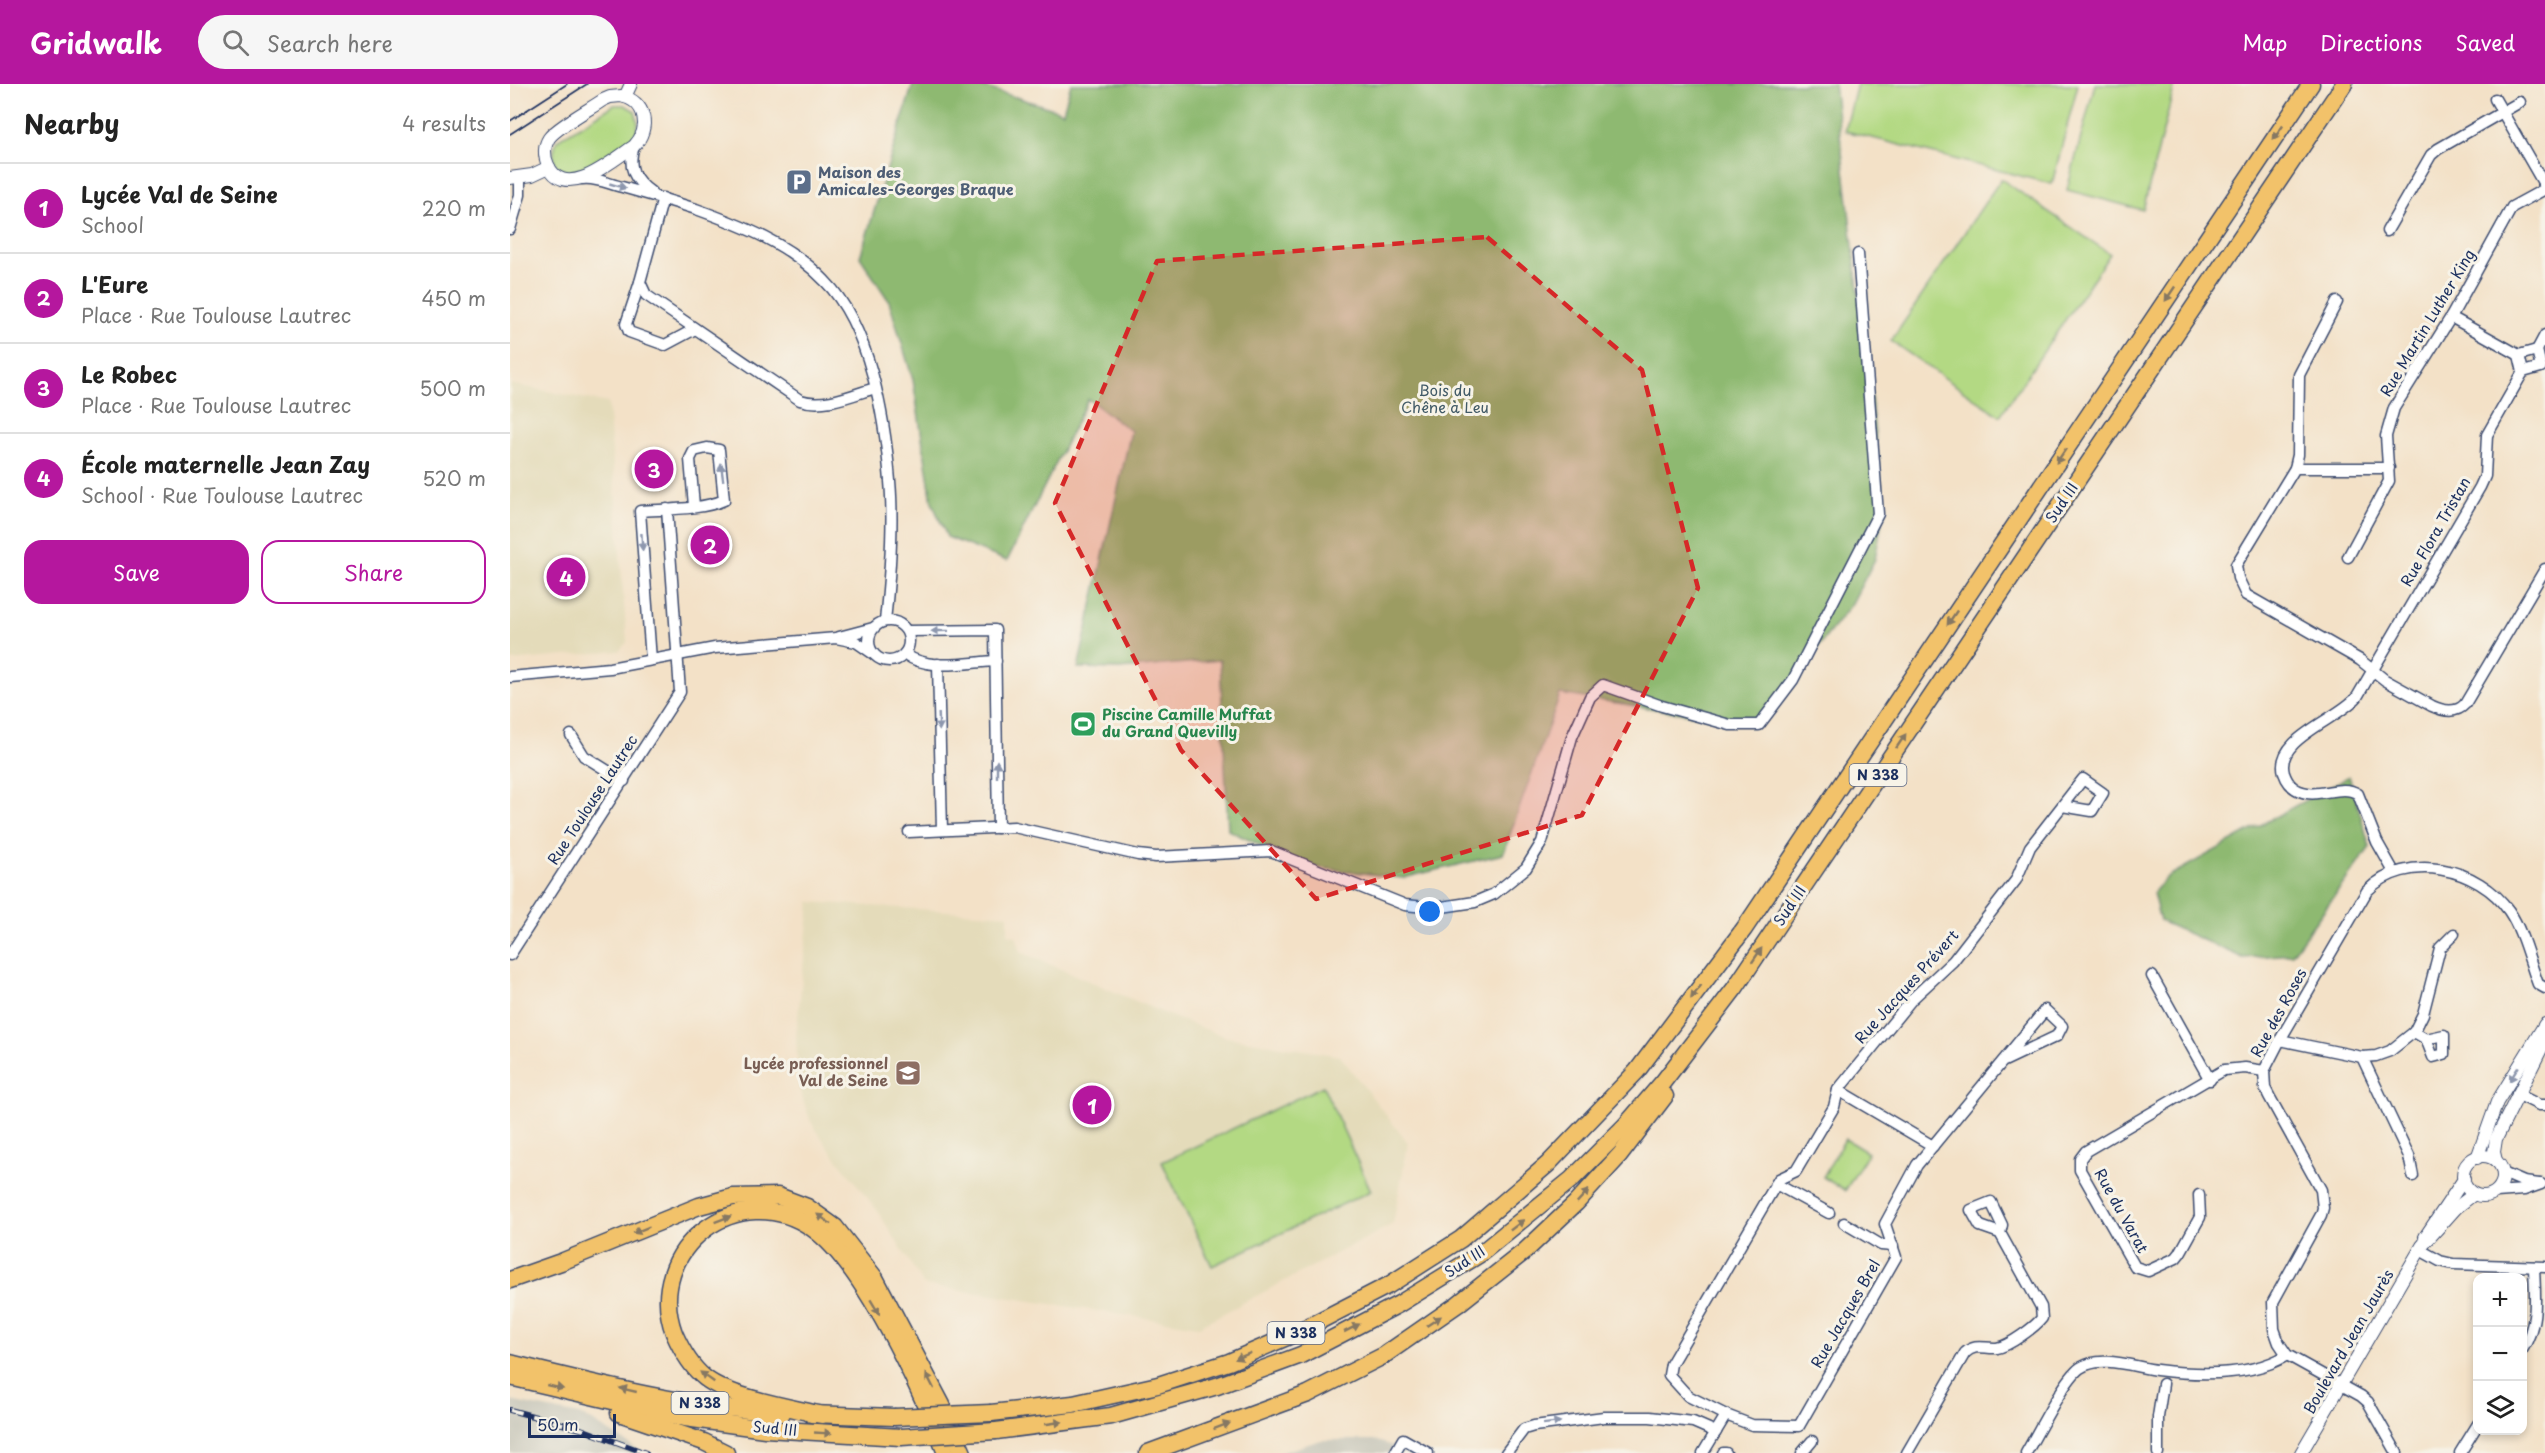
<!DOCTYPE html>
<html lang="en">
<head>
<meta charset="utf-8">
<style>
  :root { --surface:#fff; --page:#f6f6f6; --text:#222; --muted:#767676; --line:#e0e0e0; --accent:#b5179e }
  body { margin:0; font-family:"Playpen Sans",sans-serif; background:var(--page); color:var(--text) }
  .controls { position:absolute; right:18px; bottom:18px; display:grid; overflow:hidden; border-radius:12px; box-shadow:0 3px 9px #0003 }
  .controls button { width:54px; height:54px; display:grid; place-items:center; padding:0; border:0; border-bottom:2px solid var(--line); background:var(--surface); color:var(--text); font:30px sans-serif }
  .scale { position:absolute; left:18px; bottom:15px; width:88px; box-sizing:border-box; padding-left:6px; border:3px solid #1b2f5e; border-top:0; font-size:16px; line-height:21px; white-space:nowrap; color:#1b2f5e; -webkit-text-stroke:4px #f7f3e8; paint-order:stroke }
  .you { position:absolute; left:920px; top:828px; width:21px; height:21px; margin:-15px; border:4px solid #fff; border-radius:50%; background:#1a73e8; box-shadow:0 0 0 9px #1a73e833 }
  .badge { display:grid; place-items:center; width:39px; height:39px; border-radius:50%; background:var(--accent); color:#fff; font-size:20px; font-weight:700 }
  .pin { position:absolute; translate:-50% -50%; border:3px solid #fff; box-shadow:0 2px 6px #0006 }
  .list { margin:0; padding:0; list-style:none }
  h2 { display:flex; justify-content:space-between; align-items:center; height:78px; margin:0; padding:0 24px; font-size:26px }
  h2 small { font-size:20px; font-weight:400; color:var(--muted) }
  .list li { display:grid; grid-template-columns:39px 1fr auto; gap:18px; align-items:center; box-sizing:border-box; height:90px; padding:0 24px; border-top:2px solid var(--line) }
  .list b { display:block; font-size:22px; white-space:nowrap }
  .list p { margin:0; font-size:20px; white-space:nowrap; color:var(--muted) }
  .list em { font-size:20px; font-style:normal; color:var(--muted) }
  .actions { display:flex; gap:12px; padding:18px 24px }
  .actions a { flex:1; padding:14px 0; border:2px solid var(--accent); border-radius:18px; text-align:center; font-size:21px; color:var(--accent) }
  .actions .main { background:var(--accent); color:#fff }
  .icon { flex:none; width:33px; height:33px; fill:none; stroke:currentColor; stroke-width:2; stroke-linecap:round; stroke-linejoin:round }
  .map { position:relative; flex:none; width:2035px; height:1369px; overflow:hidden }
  header { display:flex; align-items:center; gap:36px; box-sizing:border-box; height:84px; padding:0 30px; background:var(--accent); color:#fff }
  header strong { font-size:28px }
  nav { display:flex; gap:33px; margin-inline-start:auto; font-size:21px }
  .search { width:420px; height:54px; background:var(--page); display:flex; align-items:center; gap:15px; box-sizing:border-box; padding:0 21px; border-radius:33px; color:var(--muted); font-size:22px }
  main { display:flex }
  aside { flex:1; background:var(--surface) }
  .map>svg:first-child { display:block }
</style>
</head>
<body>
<header>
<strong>Gridwalk</strong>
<div class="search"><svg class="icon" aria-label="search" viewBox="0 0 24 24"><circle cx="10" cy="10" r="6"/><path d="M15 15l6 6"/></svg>Search here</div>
<nav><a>Map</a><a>Directions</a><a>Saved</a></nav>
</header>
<main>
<aside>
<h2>Nearby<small>4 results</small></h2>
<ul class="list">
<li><span class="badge">1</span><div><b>Lycée Val de Seine</b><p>School</p></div><em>220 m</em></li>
<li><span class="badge">2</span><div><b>L'Eure</b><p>Place · Rue Toulouse Lautrec</p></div><em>450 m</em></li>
<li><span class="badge">3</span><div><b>Le Robec</b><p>Place · Rue Toulouse Lautrec</p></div><em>500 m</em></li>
<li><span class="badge">4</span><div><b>École maternelle Jean Zay</b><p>School · Rue Toulouse Lautrec</p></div><em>520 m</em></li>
</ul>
<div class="actions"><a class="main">Save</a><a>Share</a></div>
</aside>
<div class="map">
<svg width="2035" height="1369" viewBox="0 0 2035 1369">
  <rect width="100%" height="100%" fill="#f7f3e8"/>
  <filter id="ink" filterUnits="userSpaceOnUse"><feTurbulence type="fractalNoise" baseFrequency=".0167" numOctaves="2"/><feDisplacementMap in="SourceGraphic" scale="12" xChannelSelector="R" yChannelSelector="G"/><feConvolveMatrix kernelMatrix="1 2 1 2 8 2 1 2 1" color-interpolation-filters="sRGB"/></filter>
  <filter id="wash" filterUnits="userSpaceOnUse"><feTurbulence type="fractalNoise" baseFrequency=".008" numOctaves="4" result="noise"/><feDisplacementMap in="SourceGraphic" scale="24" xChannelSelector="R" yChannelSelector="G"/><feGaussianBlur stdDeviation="1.35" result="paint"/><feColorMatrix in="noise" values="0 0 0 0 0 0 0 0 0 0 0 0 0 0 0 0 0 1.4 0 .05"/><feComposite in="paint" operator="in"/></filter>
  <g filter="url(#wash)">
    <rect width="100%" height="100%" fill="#f3e1c7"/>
    <g fill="#e4dbba">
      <polygon points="0,300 98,319 117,558 109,567 0,577"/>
      <polygon points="300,818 498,831 498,850 506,852 511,868 663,933 716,953 830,972 898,1059 883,1140 689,1242 414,1201 367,1126 320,1066 301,1038 289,1005 286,952"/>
    </g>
    <g fill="#c6c5b8">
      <polygon points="0,1317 74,1332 133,1369 0,1369"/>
      <polygon points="811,1356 864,1356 905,1369 770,1369"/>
    </g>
    <g fill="#b3d983" stroke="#678470" stroke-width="1.5">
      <polygon points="1347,0 1568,0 1542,100 1335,47"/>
      <polygon points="1585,0 1665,0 1633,126 1557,106"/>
      <path d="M104,21H115L125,27L128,39L126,52L68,88C45,90 39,77 47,56Z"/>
      <polygon points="1491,95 1600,170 1490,332 1381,257"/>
      <polygon points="813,1002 861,1107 702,1182 652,1078"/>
      <polygon points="1335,1055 1358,1069 1335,1107 1313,1093"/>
    </g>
    <g fill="#8eb971" stroke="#547468" stroke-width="1.5">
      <polygon points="403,0 464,0 553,28 561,0 1324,0 1374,426 1365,475 1341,521 1247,641 1050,610 993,770 893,794 794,782 718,746 710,576 610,585 568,584 621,347 578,315 497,477 437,453 422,418 403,296 379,217 350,173"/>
      <polygon points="1839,692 1860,763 1782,870 1733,874 1650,837 1643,809 1657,793"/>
    </g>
  </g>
  <g filter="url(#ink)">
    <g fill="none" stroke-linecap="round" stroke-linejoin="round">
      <defs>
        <g id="minor">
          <polyline points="1985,15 2035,102"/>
          <path d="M124,62C117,83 124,96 141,108"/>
          <path d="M72,95C86,93 99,100 112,103C137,110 161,117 186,125C233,142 280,160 315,197C360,242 375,335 380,397C384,442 380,491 375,537"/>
          <path d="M153,114L130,198L136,211L290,316C314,324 342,311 365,304"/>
          <polyline points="0,145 10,111 10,93"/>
          <polyline points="1877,147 1921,71 1928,65 2010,18"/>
          <polyline points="130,198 116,240 119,248 155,261 185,245"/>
          <polyline points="1941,233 2009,271"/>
          <polygon points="2027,266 2031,283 2013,288 2009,271"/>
          <polyline points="2027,266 2035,251"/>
          <polyline points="1785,384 1788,371 1789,291 1827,218"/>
          <path d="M1879,384H1785L1726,481L1728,494L1736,511L1850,576L1875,596L1922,622C1933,627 1946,630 1955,620L2035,485"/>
          <polyline points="1838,473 1879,397 1876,352 1884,324 1941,233 2002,123 2035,105"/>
          <circle cx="379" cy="557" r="20"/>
          <polyline points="398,547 485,546 488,744"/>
          <polyline points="329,553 363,544"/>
          <path d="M395,570C418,588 459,578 486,577"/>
          <path d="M141,576L130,427C154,425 192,426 214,416L209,366L197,364L184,367L180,375L184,422"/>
          <polyline points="428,580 432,746"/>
          <polyline points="0,593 100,584 205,564 326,554 346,558 362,569"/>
          <polyline points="61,651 74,672 114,697"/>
          <polyline points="399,748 504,743 628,771 646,773 761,767 895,821 925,824 965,818 984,810 1016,784 1032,758 1062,653 1080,613 1093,601 1152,622 1220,641 1249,641 1283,596 1368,430 1348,170"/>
          <path d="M1884,788L1867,758L1848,710C1833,700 1814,712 1797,709C1785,707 1778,701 1774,689C1764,655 1827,636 1847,613L1970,403L1975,392L1977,351L2013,288"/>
          <polyline points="0,871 170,608 157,425"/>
          <polyline points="1642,892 1700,996"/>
          <polyline points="1904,948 1916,955 1923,973 1934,970 1934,951 1916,955"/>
          <polyline points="1770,956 1852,973 1866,972 1880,967 1904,948 1913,930 1930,864 1944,850"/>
          <polyline points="1852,973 1899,1072 1903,1092"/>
          <polyline points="1328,1006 1423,1062"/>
          <polyline points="2007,1010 2029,1021 2035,1021"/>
          <polyline points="1993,1089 2014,1098 2029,1100"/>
          <polyline points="1266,1100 1319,1129"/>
          <polyline points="1986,1108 2014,1106 2031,1100"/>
          <polyline points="1689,1111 1690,1133 1670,1169 1666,1174 1638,1187 1625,1183 1570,1086 1570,1075 1576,1067 1714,986 1735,984 1754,987"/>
          <polyline points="1334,1139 1371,1161 1383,1162"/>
          <polyline points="1910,1166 1930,1177 1943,1180 2035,1183"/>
          <path d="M2012,1266C2029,1239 2025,1213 2024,1183"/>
          <polyline points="1216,1331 1178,1312 1159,1291 1161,1280 1269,1095 1286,1087 1324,1023 1328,1006 1402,915 1443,877 1506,796 1520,763 1573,695 1593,709 1582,727 1552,722"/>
          <polyline points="885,1369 893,1355 918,1369"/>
          <polyline points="996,1369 1014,1345 1024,1342 1094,1333 1140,1333 1183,1338 1206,1348"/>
          <polyline points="1193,1369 1216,1331 1242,1341 1289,1342 1386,1173 1375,1140 1407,1081 1535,926 1552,942 1547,952 1494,977"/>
          <polyline points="1213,1369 1216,1369"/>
          <polyline points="1292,1369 1302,1357"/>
          <path d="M1397,1369L1455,1269C1466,1259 1474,1265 1487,1264C1499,1262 1525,1243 1532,1234L1531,1223L1490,1149L1492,1141L1481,1118L1461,1126L1470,1142L1490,1149"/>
          <path d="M1516,1369C1528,1349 1554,1296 1570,1284C1591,1270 1624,1283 1647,1286C1687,1291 1742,1293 1777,1271"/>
          <polyline points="1648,1369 1648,1333 1653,1300"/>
          <path d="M1887,1369L1858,1318L1851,1312L1777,1271L1769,1259L1764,1245L1763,1218L1811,1131L1813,1124L1811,1106L1759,1012L1755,1004L1754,987L1770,956L1857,807C1896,767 1969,783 1999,827C2013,848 2019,876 2028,900L2035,904"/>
          <polyline points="1950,1369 1968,1340"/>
        </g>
        <g id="tertiary">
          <path d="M111,12C136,17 141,44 124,62C104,75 55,119 38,81C34,72 34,62 39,54C47,43 80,25 93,16L100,13Z"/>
          <polyline points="115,13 121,0"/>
          <polyline points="0,94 22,91 39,83"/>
          <circle cx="1973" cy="1092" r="20"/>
          <polyline points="1967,1074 1987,1018 2035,940"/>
          <polyline points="1986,1077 1984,1068 1986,1055 2035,957"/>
          <polyline points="1915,1153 1954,1095"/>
          <polyline points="1791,1369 1912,1162 1946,1124 1964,1110"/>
        </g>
        <g id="trunk">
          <polyline points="0,1196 51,1178 189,1122 223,1113 268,1112 297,1123 325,1143 365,1194 432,1321 453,1369"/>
          <path d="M0,1279C89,1301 181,1324 272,1329"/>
          <polyline points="0,1293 175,1334 255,1345 391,1353"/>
          <polyline points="109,1329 194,1358 216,1369"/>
          <polyline points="481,1329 563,1320 648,1301 719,1278 784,1250 879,1201 951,1155 1038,1080 1127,987 1234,845 1801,0"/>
          <polyline points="301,1330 384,1333"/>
          <path d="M312,1331C279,1323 221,1314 195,1294C181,1283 171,1265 164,1249C133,1165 229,1093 302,1144C355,1181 411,1307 436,1369"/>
          <polyline points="486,1347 601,1332 707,1302 791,1271 889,1220 970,1170 1062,1095 1115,1042 1153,998 1225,904 1834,0"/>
          <polyline points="638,1369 798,1310 873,1272 948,1220 1015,1167 1066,1119 1110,1071 1155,1012"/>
        </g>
      </defs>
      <use href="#minor" stroke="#3b4a6e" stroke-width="13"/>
      <use href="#tertiary" stroke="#3b4a6e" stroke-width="14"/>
      <use href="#trunk" stroke="#3b4a6e" stroke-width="19"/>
      <use href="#minor" stroke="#fff" stroke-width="10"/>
      <use href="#tertiary" stroke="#fff" stroke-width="12"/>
      <use href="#trunk" stroke="#f2c26a" stroke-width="16"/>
      <g stroke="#1b2f5e" stroke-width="1.5">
        <polyline points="0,37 57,0"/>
        <polyline points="0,50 77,0"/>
      </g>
      <defs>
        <polyline id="rail" points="0,1326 71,1345 136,1369"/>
      </defs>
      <use href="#rail" stroke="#1b2f5e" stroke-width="6"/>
      <use href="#rail" stroke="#f7f3e8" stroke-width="4" stroke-dasharray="11" stroke-linecap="butt"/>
      <defs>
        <g id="trunk-bridge">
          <polyline points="384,1333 481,1329"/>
          <polyline points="391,1353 486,1347"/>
        </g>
      </defs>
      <use href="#trunk-bridge" stroke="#3b4a6e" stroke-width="19" stroke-linecap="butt"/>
      <use href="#trunk-bridge" stroke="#f2c26a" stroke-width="16"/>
    </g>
    <defs><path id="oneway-solid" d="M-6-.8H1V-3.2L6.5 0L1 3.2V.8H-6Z" transform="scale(1.5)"/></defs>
    <g fill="#867864">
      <use href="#oneway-solid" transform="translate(1768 49) rotate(124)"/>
      <use href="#oneway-solid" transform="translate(1660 210) rotate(124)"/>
      <use href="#oneway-solid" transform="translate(1551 372) rotate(124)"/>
      <use href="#oneway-solid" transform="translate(1442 534) rotate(124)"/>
      <use href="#oneway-solid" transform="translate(1391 657) rotate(-56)"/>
      <use href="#oneway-solid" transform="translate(1247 871) rotate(-56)"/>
      <use href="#oneway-solid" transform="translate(1186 908) rotate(127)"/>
      <use href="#oneway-solid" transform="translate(1073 1112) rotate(-47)"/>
      <use href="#oneway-solid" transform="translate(213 1135) rotate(-21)"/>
      <use href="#oneway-solid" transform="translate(314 1135) rotate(-145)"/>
      <use href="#oneway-solid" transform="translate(1007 1141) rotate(-38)"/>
      <use href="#oneway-solid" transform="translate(131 1146) rotate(158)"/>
      <use href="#oneway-solid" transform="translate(365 1223) rotate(59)"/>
      <use href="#oneway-solid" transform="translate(924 1237) rotate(-34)"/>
      <use href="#oneway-solid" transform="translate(842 1244) rotate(-27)"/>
      <use href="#oneway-solid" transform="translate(733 1272) rotate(157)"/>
      <use href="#oneway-solid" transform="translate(197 1293) rotate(-144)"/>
      <use href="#oneway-solid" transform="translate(420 1297) rotate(-117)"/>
      <use href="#oneway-solid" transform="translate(45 1303) rotate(13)"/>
      <use href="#oneway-solid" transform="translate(118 1306) rotate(-167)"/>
      <use href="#oneway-solid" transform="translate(544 1339) rotate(-8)"/>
      <use href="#oneway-solid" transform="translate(712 1342) rotate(-20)"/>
      <use href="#oneway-solid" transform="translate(313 1349) rotate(3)"/>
    </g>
    <g fill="#8d97ae">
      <use href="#oneway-solid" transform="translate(108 102) rotate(16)"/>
      <use href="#oneway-solid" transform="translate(212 388) rotate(-98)"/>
      <use href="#oneway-solid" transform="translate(132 458) rotate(86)"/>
      <use href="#oneway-solid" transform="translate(430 547) rotate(179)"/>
      <use href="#oneway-solid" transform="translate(429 638) rotate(88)"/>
      <use href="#oneway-solid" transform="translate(487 685) rotate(-90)"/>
      <use href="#oneway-solid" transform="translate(2004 990) rotate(122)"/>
      <use href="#oneway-solid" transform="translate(1042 1339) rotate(-7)"/>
    </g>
  </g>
  <path fill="#d62828" fill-opacity="0.2" stroke="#d62828" stroke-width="4.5" stroke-dasharray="12 8" stroke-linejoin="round" d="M977,153L1132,286L1188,504L1072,731L806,815L671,666L545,419L647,177Z"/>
  <defs>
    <symbol id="parking-square" viewBox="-11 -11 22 22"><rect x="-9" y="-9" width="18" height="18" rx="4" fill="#5c6f8a" stroke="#f7f3e8"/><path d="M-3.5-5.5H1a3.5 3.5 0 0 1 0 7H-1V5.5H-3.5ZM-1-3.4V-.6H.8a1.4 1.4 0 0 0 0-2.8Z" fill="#fff"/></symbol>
    <symbol id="stadium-square" viewBox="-11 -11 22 22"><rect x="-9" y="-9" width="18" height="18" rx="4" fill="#2e9e5b" stroke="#f7f3e8"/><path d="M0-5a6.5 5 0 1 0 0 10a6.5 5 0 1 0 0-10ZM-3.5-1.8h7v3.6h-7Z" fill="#fff"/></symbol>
    <symbol id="school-square" viewBox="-11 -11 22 22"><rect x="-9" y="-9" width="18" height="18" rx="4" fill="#8d6e63" stroke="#f7f3e8"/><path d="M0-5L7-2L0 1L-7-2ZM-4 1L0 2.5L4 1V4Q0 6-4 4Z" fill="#fff"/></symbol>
  </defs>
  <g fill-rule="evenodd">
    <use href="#parking-square" x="274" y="83" width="30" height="30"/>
    <use href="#stadium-square" x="558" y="625" width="30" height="30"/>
    <use href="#school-square" x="383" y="974" width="30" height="30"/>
  </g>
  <g text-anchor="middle" stroke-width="6" stroke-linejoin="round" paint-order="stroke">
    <g fill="#f7f3e8" stroke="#5d6a87" stroke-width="1.5">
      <rect x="1339.5" y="680" width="57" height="22" rx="4.5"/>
      <rect x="757.5" y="1238" width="57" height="22" rx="4.5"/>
      <rect x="161.5" y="1308" width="57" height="22" rx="4.5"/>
    </g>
    <g font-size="14" font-weight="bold" fill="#1b2f5e">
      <text x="1368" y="696">N 338</text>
      <text x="786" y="1254">N 338</text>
      <text x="190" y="1324">N 338</text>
    </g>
    <g font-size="15" font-weight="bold" fill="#4e5e75" stroke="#f7f3e8" text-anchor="start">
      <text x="308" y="94">Maison des<tspan x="308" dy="17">Amicales-Georges Braque</tspan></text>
    </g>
    <g font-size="15" fill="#1b2f5e" stroke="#f7f3e8">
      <text transform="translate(1918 239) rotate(-59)" y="5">Rue Martin Luther King</text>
      <text transform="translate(1552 419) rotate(-56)" y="5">Sud III</text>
      <text transform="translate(1926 448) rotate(-60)" y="5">Rue Flora Tristan</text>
      <text transform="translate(83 716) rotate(-57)" y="5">Rue Toulouse Lautrec</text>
      <text transform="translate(1280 822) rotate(-56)" y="5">Sud III</text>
      <text transform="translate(1397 903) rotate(-48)" y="5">Rue Jacques Prévert</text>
      <text transform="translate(1769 929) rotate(-61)" y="5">Rue des Roses</text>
      <text transform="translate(1611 1127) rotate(61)" y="5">Rue du Varat</text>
      <text transform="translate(955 1178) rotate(-33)" y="5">Sud III</text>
      <text transform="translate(1336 1230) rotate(-60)" y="5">Rue Jacques Brel</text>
      <text transform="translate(1839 1258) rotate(-60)" y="5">Boulevard Jean Jaurès</text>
      <text transform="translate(265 1345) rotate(5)" y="5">Sud III</text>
    </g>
    <g font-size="15" fill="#415a67" stroke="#f7f3e8">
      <text x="935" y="312">Bois du<tspan x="935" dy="17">Chêne à Leu</tspan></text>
    </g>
    <g font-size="15" font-weight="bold" fill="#27864d" stroke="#f7f3e8" text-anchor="start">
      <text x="592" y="636">Piscine Camille Muffat<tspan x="592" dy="17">du Grand Quevilly</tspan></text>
    </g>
    <g font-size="15" font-weight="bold" fill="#785e54" stroke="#f7f3e8" text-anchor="end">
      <text x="378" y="985">Lycée professionnel<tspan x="378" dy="17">Val de Seine</tspan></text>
    </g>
  </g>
</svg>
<div class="controls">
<button>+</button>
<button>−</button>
<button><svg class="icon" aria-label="layers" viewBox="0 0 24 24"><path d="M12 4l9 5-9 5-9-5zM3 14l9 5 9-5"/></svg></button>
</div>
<div class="scale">50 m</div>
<div class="you"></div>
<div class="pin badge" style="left:582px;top:1021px">1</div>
<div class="pin badge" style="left:200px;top:461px">2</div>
<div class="pin badge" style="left:144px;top:385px">3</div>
<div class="pin badge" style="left:56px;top:493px">4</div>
</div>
</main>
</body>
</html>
